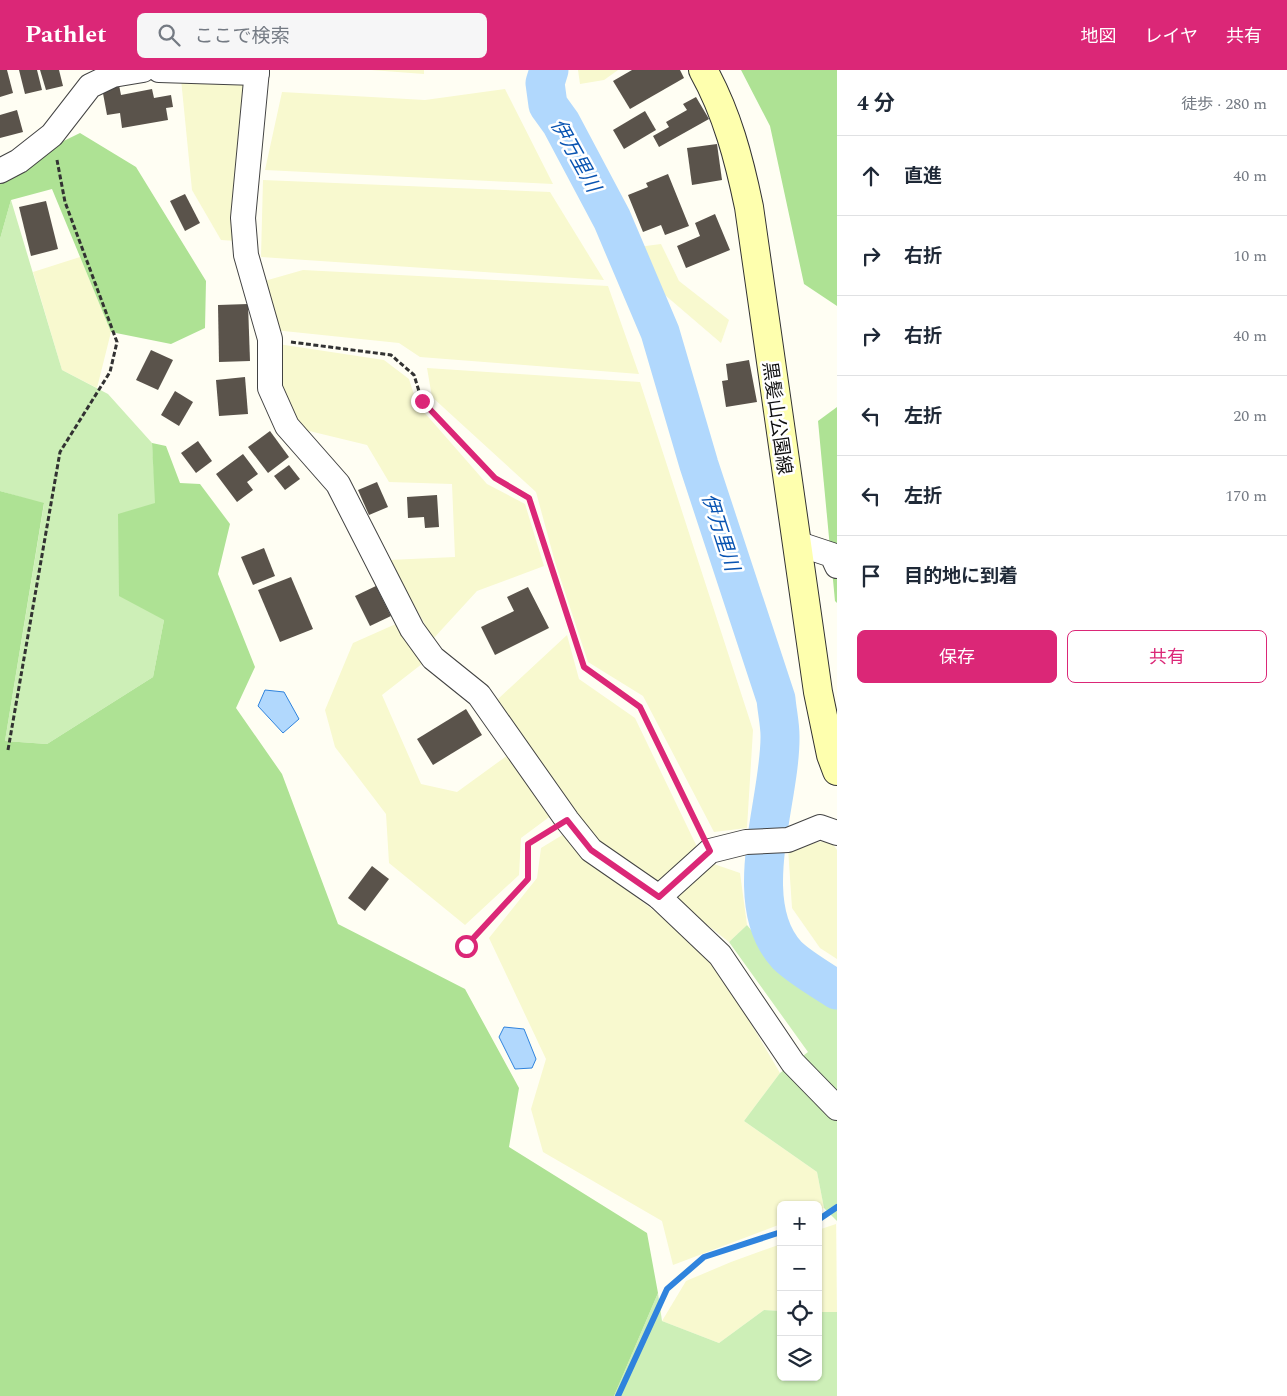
<!DOCTYPE html>
<html lang="ja">
<head>
<meta charset="utf-8">
<style>
  :root { --surface:#fff; --page:#f6f6f7; --text:#1f2937; --muted:#747a83; --line:#e0e1e3; --accent:#db2777 }
  body { margin:0; font-family:Spectral,"Noto Sans JP",serif; background:var(--page); color:var(--text) }
  .controls { position:absolute; right:15px; bottom:15px; display:grid; overflow:hidden; border-radius:8px; box-shadow:0 1px 4px #0004 }
  .controls button { width:45px; height:45px; display:grid; place-items:center; padding:0; border:0; border-bottom:1px solid var(--line); background:var(--surface); color:var(--text); font:25px sans-serif }
  .stop { position:absolute; width:15px; height:15px; margin:-11px; border:4px solid #db2777; border-radius:50%; background:#fff }
  .stop.end { background:#db2777; border-color:#fff; box-shadow:0 1px 5px #0008 }
  .list { margin:0; padding:0; list-style:none }
  h2 { display:flex; justify-content:space-between; align-items:center; height:65px; margin:0; padding:0 20px; font-size:21px }
  h2 small { font-size:16px; font-weight:400; color:var(--muted) }
  .list li { display:grid; grid-template-columns:32px 1fr auto; gap:15px; align-items:center; box-sizing:border-box; height:80px; padding:0 20px; border-top:1px solid var(--line) }
  .list b { display:block; font-size:19px; white-space:nowrap }
  .list em { font-size:16px; font-style:normal; color:var(--muted) }
  .actions { display:flex; gap:10px; padding:15px 20px }
  .actions a { flex:1; padding:11px 0; border:1px solid var(--accent); border-radius:8px; text-align:center; font-size:18px; color:var(--accent) }
  .actions .main { background:var(--accent); color:#fff }
  .icon { flex:none; width:28px; height:28px; fill:none; stroke:currentColor; stroke-width:2; stroke-linecap:round; stroke-linejoin:round }
  .map { position:relative; flex:none; width:837px; height:1326px; overflow:hidden }
  header { display:flex; align-items:center; gap:30px; box-sizing:border-box; height:70px; padding:0 25px; background:var(--accent); color:#fff }
  header strong { font-size:24px }
  nav { display:flex; gap:28px; margin-inline-start:auto; font-size:18px }
  .search { width:350px; height:45px; background:var(--page); display:flex; align-items:center; gap:12px; box-sizing:border-box; padding:0 18px; border-radius:8px; color:var(--muted); font-size:19px }
  main { display:flex }
  aside { flex:1; background:var(--surface) }
  .map>svg:first-child { display:block }
</style>
</head>
<body>
<header>
<strong>Pathlet</strong>
<div class="search"><svg class="icon" aria-label="search" viewBox="0 0 24 24"><circle cx="10" cy="10" r="6"/><path d="M15 15l6 6"/></svg>ここで検索</div>
<nav><a>地図</a><a>レイヤ</a><a>共有</a></nav>
</header>
<main>
<div class="map">
<svg width="837" height="1326" viewBox="0 0 837 1326">
  <rect width="100%" height="100%" fill="#fffef3"/>
  <g fill="#f8f9cf">
    <polygon points="371,0 424,0 424,4"/>
    <polygon points="578,0 618,0 604,10 580,14"/>
    <polygon points="181,9 246,9 236,171 221,170 192,120"/>
    <polygon points="505,19 553,114 265,100 282,22 425,30"/>
    <polygon points="263,110 550,122 604,210 261,187"/>
    <polygon points="661,174 679,211 729,250 721,273 665,225 638,177"/>
    <polygon points="80,187 111,262 97,318 62,300 33,202"/>
    <polygon points="303,200 608,216 639,304 420,287 399,273 274,260 261,212"/>
    <polygon points="278,274 384,290 409,309 417,334 487,414 525,434 544,496 477,521 433,569 389,490 455,487 452,414 389,412 367,375 301,359 276,319"/>
    <polygon points="427,298 640,312 753,660 747,758 714,762 643,626 588,592 555,492 536,422 432,327"/>
    <polygon points="398,553 427,590 382,625 421,714 457,722 508,685 552,745 521,768 519,805 465,855 389,793 386,744 335,677 325,640 353,573"/>
    <polygon points="567,565 579,609 635,648 699,781 658,816 596,770 524,674 498,629"/>
    <polygon points="564,764 586,789 657,843 720,901 780,1003 744,1051 817,1102 824,1138 818,1140 818,1135 781,1135 781,1154 673,1195 662,1151 543,1082 531,1039 546,989 489,868 537,808 541,778"/>
    <polygon points="830,770 837,780 837,889 820,878 792,838 788,778"/>
    <polygon points="711,793 740,803 747,855 729,872 672,827"/>
    <polygon points="836,1154 837,1242 818,1242 818,1160"/>
    <polygon points="781,1174 781,1241 764,1240 719,1273 662,1251 686,1211 731,1192"/>
  </g>
  <g fill="#cdefb7">
    <polygon points="11,130 62,300 108,324 152,373 164,550 153,607 47,674 5,671 44,434 0,421 0,169"/>
    <polygon points="747,855 788,905 837,938 837,1151 824,1138 817,1102 744,1051 780,1003 808,982 729,872"/>
    <polygon points="658,1223 662,1251 719,1273 764,1240 781,1241 781,1307 818,1307 818,1242 837,1242 837,1326 614,1326"/>
  </g>
  <g fill="#aee294">
    <polygon points="741,0 837,0 837,236 804,214 770,56"/>
    <polygon points="80,63 136,97 206,211 205,258 171,274 111,262 52,119 11,130 0,169 0,102"/>
    <polygon points="837,337 837,533 835,531 818,351"/>
    <polygon points="152,373 166,376 180,413 200,414 230,454 218,504 255,597 236,638 282,704 338,854 465,919 519,1018 509,1077 647,1163 658,1223 614,1326 0,1326 0,421 44,433 5,671 47,674 153,607 164,550 119,526 118,444 155,433"/>
  </g>
  <g fill="#b1d8fd" stroke="#2f83dd">
    <polygon points="265,620 284,622 299,649 283,663 258,636"/>
    <polygon points="504,957 524,959 536,989 532,998 515,999 499,967"/>
  </g>
  <g fill="none" stroke-linecap="round" stroke-linejoin="round">
    <g stroke="#2f83dd" stroke-width="6">
      <polyline points="818,1150 837,1137"/>
      <polyline points="618,1326 667,1219 704,1187 781,1162"/>
    </g>
    <path stroke="#b1d8fd" stroke-width="39" d="M549,0L545,13L548,35L561,53L612,149L660,262L699,395L776,629C777,641 780,654 780,666C781,730 738,832 787,885C799,897 823,911 837,920"/>
  </g>
  <g fill="#5a534b">
    <polygon points="0,0 7,0 13,23 0,27"/>
    <polygon points="19,0 37,0 42,20 25,24"/>
    <polygon points="40,0 59,0 63,16 46,20"/>
    <polygon points="632,0 680,0 684,8 630,39 613,11"/>
    <polygon points="119,15 121,25 152,19 154,28 171,25 173,37 166,38 168,50 122,58 120,43 107,45 102,18"/>
    <polygon points="696,27 709,49 659,77 653,66 669,57 666,52 687,40 683,34"/>
    <polygon points="17,40 23,62 0,68 0,45"/>
    <polygon points="645,41 656,60 624,79 613,60"/>
    <polygon points="717,74 722,110 692,115 687,78"/>
    <polygon points="668,104 689,156 665,165 661,155 643,162 628,125 648,117 646,113"/>
    <polygon points="185,124 200,153 185,161 170,131"/>
    <polygon points="46,131 58,179 31,186 19,137"/>
    <polygon points="715,144 730,180 686,198 677,176 700,166 695,153"/>
    <polygon points="248,234 250,291 219,292 218,235"/>
    <polygon points="151,280 173,290 158,320 136,310"/>
    <polygon points="749,290 757,332 726,337 722,311 728,310 726,294"/>
    <polygon points="245,307 248,344 219,346 216,310"/>
    <polygon points="175,321 193,332 179,356 161,345"/>
    <polygon points="270,361 289,387 268,403 248,377"/>
    <polygon points="198,371 212,391 196,403 181,383"/>
    <polygon points="243,384 258,404 247,412 253,420 237,432 216,404"/>
    <polygon points="289,395 300,409 285,420 274,406"/>
    <polygon points="377,412 388,437 369,445 358,420"/>
    <polygon points="437,425 439,457 425,458 424,447 408,448 407,427"/>
    <polygon points="264,478 275,506 253,515 241,487"/>
    <polygon points="291,507 313,559 280,572 258,520"/>
    <polygon points="376,516 391,546 370,556 355,526"/>
    <polygon points="528,517 549,558 495,585 481,557 514,541 507,527"/>
    <polygon points="466,639 482,665 433,695 417,669"/>
    <polygon points="372,796 389,809 365,841 348,828"/>
  </g>
  <g fill="none" stroke-linecap="round" stroke-linejoin="round">
    <defs>
      <g id="street">
        <polyline points="159,0 257,3"/>
        <polyline points="257,0 243,148 246,185 270,269 270,318 287,356 338,414 412,559 433,588 479,625 567,750 591,780 659,827 720,885 793,993 837,1038"/>
        <polyline points="0,101 19,91 52,65 90,16 113,5 143,0"/>
        <polyline points="796,473 832,485 837,496"/>
        <polyline points="659,827 710,781 746,772 788,770 820,757 837,763"/>
      </g>
      <path id="secondary" d="M703,0C727,43 739,89 749,137L818,622L831,685L837,701"/>
    </defs>
    <use href="#street" stroke="#434343" stroke-width="26"/>
    <use href="#secondary" stroke="#323232" stroke-width="30"/>
    <g stroke="#323232" stroke-width="3" stroke-dasharray="5 2.5" stroke-linecap="butt">
      <polyline points="291,272 391,285 414,305 422,331 495,408 529,428 584,597 640,637 701,763"/>
      <polyline points="8,680 60,382 110,302 117,272 65,132 57,90"/>
      <polyline points="466,876 528,809 528,774 549,761"/>
    </g>
    <use href="#street" stroke="#fff" stroke-width="24"/>
    <use href="#secondary" stroke="#feffae" stroke-width="28"/>
  </g>
  <g fill="none" stroke-linecap="round" stroke-linejoin="round">
    <polyline stroke="#db2777" stroke-width="6" points="422,331 495,408 529,428 584,597 640,637 710,781 659,827 591,780 567,750 528,774 528,809 466,876"/>
  </g>
  <g text-anchor="middle" stroke-width="5" stroke-linejoin="round" paint-order="stroke">
    <g font-size="19" fill="#101010" stroke="#fff">
      <text transform="translate(778 348) rotate(82)" y="7">黒髪山公園線</text>
    </g>
    <g font-size="20" font-style="italic" fill="#0954b2" stroke="#fff">
      <text transform="translate(576 85) rotate(61)" y="7">伊万里川</text>
      <text transform="translate(721 462) rotate(72)" y="7">伊万里川</text>
    </g>
  </g>
</svg>
<div class="controls">
<button>+</button>
<button>−</button>
<button><svg class="icon" aria-label="locate" viewBox="0 0 24 24"><circle cx="12" cy="12" r="6"/><path d="M12 2v4M12 18v4M2 12h4M18 12h4"/></svg></button>
<button><svg class="icon" aria-label="layers" viewBox="0 0 24 24"><path d="M12 4l9 5-9 5-9-5zM3 14l9 5 9-5"/></svg></button>
</div>
<div class="stop" style="left:466px;top:876px"></div>
<div class="stop end" style="left:422px;top:331px"></div>
</div>
<aside>
<h2>4 分<small>徒歩 · 280 m</small></h2>
<ul class="list">
<li><svg class="icon" aria-label="ahead" viewBox="0 0 24 24"><path d="M12 20V5M6 11l6-6 6 6"/></svg><div><b>直進</b></div><em>40 m</em></li>
<li><svg class="icon" aria-label="right" viewBox="0 0 24 24"><path d="M7 20v-9h11M14 6l5 5-5 5"/></svg><div><b>右折</b></div><em>10 m</em></li>
<li><svg class="icon" aria-label="right" viewBox="0 0 24 24"><path d="M7 20v-9h11M14 6l5 5-5 5"/></svg><div><b>右折</b></div><em>40 m</em></li>
<li><svg class="icon" aria-label="left" viewBox="0 0 24 24"><path d="M17 20v-9H6M10 6l-5 5 5 5"/></svg><div><b>左折</b></div><em>20 m</em></li>
<li><svg class="icon" aria-label="left" viewBox="0 0 24 24"><path d="M17 20v-9H6M10 6l-5 5 5 5"/></svg><div><b>左折</b></div><em>170 m</em></li>
<li><svg class="icon" aria-label="arrive" viewBox="0 0 24 24"><path d="M6 21V4h12l-3 4 3 4H6"/></svg><div><b>目的地に到着</b></div></li>
</ul>
<div class="actions"><a class="main">保存</a><a>共有</a></div>
</aside>
</main>
</body>
</html>
